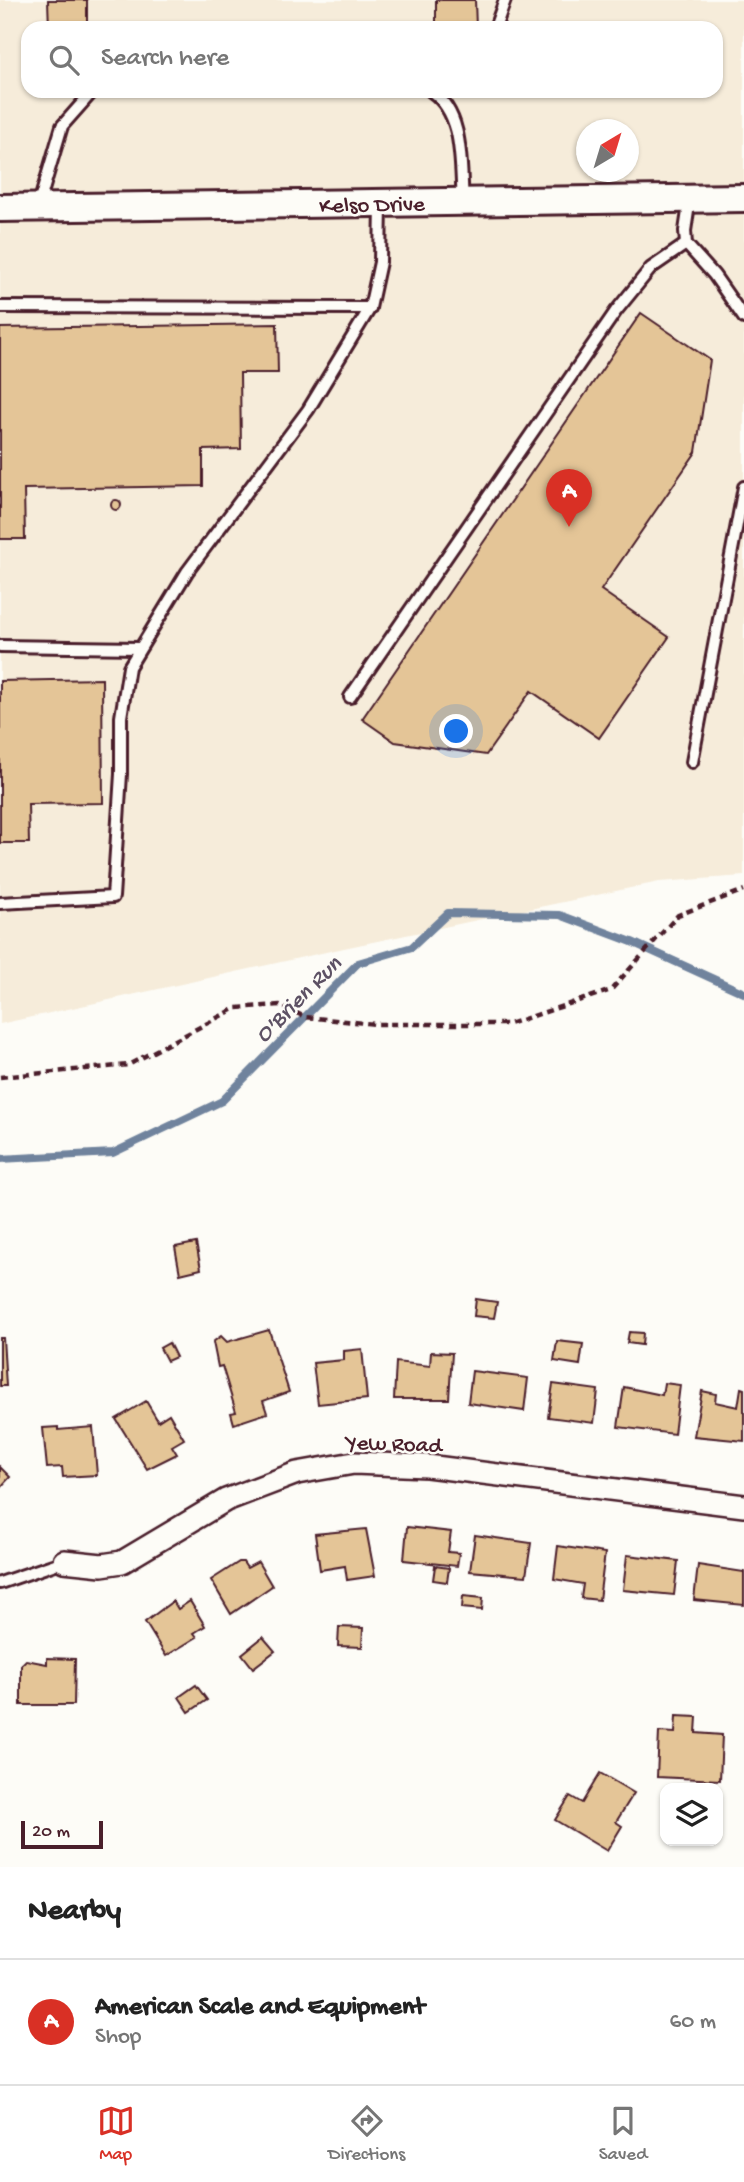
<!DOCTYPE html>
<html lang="en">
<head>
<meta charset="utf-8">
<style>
  :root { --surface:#fff; --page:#f2f2f2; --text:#222; --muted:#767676; --line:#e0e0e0; --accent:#d93025 }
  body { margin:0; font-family:"Gochi Hand",sans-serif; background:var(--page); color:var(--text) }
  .controls { position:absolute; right:21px; bottom:21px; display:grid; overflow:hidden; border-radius:14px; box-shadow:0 2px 5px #0004 }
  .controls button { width:63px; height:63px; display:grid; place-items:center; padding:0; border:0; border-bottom:2px solid var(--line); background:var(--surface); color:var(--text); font:35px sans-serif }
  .compass { position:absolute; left:576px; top:119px; width:63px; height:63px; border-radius:50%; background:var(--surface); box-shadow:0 2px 5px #0004; rotate:38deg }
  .scale { position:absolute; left:21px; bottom:18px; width:82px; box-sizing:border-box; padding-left:7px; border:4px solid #4a1f2b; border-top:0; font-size:19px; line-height:24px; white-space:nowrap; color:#4a1f2b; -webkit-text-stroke:5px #fdfcf7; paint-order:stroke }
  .you { position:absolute; left:457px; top:732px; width:24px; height:24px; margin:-18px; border:5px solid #fff; border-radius:50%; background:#1a73e8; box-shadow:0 0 0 10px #1a73e833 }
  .badge { display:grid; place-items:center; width:46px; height:46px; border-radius:50%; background:var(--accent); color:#fff; font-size:23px; font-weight:700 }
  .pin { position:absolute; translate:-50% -58px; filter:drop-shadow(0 2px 4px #0008) }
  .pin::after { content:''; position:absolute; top:37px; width:24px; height:21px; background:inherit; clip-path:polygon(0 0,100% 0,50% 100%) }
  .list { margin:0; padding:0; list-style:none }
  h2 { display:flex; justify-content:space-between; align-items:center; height:91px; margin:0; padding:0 28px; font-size:30px }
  h2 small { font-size:23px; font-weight:400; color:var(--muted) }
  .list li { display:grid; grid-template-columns:46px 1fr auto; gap:21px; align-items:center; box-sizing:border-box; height:126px; padding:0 28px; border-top:2px solid var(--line) }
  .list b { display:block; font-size:26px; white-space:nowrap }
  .list p { margin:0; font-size:23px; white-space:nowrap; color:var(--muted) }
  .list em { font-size:23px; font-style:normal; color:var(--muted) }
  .icon { flex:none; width:38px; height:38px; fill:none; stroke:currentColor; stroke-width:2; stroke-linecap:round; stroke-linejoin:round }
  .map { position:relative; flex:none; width:744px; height:1867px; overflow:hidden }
  .search { position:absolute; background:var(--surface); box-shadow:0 2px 5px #0004; left:21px; right:21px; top:21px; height:77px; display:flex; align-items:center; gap:18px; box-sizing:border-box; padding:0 24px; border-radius:21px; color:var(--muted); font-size:26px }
  .sheet { height:217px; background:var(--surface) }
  nav { display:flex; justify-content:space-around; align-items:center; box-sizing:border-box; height:98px; border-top:2px solid var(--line); background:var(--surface); font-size:19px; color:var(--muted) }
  nav a { display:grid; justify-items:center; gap:4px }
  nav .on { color:var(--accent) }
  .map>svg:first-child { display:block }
</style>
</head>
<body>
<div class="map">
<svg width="744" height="1867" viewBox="0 0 744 1867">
  <rect width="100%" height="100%" fill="#fdfcf7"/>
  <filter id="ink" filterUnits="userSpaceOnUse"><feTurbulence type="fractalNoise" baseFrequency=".0143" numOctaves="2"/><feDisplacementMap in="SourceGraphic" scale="14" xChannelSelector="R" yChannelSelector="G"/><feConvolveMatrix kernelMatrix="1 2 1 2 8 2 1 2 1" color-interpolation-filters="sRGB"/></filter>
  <g filter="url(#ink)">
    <path fill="#f6ecda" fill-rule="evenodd" d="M0,0H744V876L659,882L344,948L0,1024ZM28,28H716V91H28ZM586,130H628V172H586Z"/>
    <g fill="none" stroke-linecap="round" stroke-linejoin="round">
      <polyline stroke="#70839d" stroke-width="8" points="0,1159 113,1153 222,1101 358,963 412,947 448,913 560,915 632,942 744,993"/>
    </g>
    <g fill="#e4c597" stroke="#4a1f2b" stroke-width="2">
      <polygon points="48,0 87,0 87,28 49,28"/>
      <polygon points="436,0 475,0 476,28 436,28"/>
      <polygon points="641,313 710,360 696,452 601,590 669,637 599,738 531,691 486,755 395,742 362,719"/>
      <polygon points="277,324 278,373 240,373 241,449 203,450 203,486 24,489 25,539 0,539 0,328"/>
      <circle cx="116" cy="505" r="5"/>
      <polygon points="102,679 103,803 28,804 29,843 0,843 0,681"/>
      <polygon points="196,1243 201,1269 180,1274 175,1247"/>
      <polygon points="476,1299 497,1302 494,1318 474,1316"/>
      <polygon points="269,1330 289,1392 263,1401 267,1413 234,1424 231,1413 236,1412 222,1366 218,1367 213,1342 221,1336 227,1342"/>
      <polygon points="629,1332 643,1333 642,1345 627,1343"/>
      <polygon points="0,1338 3,1338 6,1386 0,1386"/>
      <polygon points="557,1341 583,1344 580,1365 554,1361"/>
      <polygon points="169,1343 176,1357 167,1361 160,1348"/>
      <polygon points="362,1349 367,1399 318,1404 313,1363 344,1360 344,1351"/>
      <polygon points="431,1352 452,1353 449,1399 394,1399 396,1362 430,1366"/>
      <polygon points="472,1371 528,1378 524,1411 468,1403"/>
      <polygon points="664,1383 680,1385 674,1434 618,1427 624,1387 662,1395"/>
      <polygon points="553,1384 598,1390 594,1423 548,1417"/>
      <polygon points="741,1388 744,1389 744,1441 694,1436 702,1391 716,1394 715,1402 738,1407"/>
      <polygon points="146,1401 158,1421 169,1414 184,1439 172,1446 177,1454 147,1469 116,1419"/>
      <polygon points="58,1427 58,1430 93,1427 97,1475 63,1477 62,1467 47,1468 43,1428"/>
      <polygon points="0,1467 10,1477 0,1488"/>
      <polygon points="407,1527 451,1532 448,1552 459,1553 457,1566 404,1560"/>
      <polygon points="366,1529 375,1576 347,1580 345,1566 320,1570 315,1534"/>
      <polygon points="475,1535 531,1543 526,1576 470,1571"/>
      <polygon points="558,1546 605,1553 599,1600 581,1598 583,1584 554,1579"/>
      <polygon points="627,1555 678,1561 674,1595 623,1590"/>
      <polygon points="239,1562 243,1562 247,1568 258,1562 272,1586 231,1614 211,1580"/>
      <polygon points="698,1565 744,1572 744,1605 694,1600"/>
      <polygon points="435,1566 449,1568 447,1582 433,1580"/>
      <polygon points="463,1596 483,1598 482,1610 462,1608"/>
      <polygon points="173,1601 178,1609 190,1601 205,1626 194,1633 197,1637 166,1656 145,1622"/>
      <polygon points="339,1627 363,1628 362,1647 338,1646"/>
      <polygon points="263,1637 275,1651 253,1668 242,1654"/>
      <polygon points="47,1658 75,1659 74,1705 21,1705 21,1665 26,1660 47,1664"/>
      <polygon points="196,1685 207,1700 189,1712 179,1697"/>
      <polygon points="676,1716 697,1717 696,1733 722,1735 720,1780 657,1777 659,1732 675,1733"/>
      <polygon points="600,1773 634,1793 616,1822 622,1826 607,1851 555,1820 570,1796 582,1803"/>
    </g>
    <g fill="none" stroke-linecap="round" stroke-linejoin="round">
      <defs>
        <g id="service">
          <polyline points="495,28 505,0"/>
          <path d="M431,91C465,114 460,165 463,201"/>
          <polyline points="690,198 685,231 686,244 714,275 744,318"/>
          <polyline points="38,207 62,126 93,91"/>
          <polyline points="0,307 370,308"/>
          <polyline points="0,646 139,648"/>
          <polyline points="350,697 616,311 651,268 686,244"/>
          <polyline points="692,762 744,487"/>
          <polyline points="0,903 113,897 121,774 121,717 129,667 187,572 308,410 370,308 380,262 381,204"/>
          <polyline points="0,1583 64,1561"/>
        </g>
        <polyline id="minor" points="64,1561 102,1565 122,1562 226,1500 297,1473 354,1463 427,1466 744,1506"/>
        <polyline id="tertiary" points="0,208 744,198"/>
      </defs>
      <use href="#service" stroke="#4a1f2b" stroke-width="16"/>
      <use href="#minor" stroke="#4a1f2b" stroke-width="26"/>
      <use href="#tertiary" stroke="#4a1f2b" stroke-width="32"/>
      <polyline stroke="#4a1f2b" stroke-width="4.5" stroke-dasharray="7 5" stroke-linecap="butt" points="0,1077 128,1065 236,1008 280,1005 305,1017 375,1024 509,1024 611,990 678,915 744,890"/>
      <use href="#service" stroke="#fdfcf7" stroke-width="10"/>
      <use href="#minor" stroke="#fdfcf7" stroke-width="21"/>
      <use href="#tertiary" stroke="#fdfcf7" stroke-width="26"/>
    </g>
  </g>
  <g text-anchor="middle" stroke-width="5" stroke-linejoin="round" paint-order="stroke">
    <g font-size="23" fill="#4a1f2b" stroke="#fdfcf7">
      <text transform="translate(372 203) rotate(-1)" y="8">Kelso Drive</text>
      <text transform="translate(394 1442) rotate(2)" y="8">Yew Road</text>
    </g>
    <g font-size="24" font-style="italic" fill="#5d5164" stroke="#fdfcf7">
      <text transform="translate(297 998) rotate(-45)" y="8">O'Brien Run</text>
    </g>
  </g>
</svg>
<div class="controls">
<button><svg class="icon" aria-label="layers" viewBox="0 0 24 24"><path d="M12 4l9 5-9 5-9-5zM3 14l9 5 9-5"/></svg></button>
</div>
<svg class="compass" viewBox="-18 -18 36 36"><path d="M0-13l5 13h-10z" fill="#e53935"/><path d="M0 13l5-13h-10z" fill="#767676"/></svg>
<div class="scale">20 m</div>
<div class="you"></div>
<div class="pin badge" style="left:569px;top:527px">A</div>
<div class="search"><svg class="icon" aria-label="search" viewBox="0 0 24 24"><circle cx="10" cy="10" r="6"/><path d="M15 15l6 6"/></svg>Search here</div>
</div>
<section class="sheet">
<h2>Nearby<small></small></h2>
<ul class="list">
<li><span class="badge">A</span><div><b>American Scale and Equipment</b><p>Shop</p></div><em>60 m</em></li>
</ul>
</section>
<nav>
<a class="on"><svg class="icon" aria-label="map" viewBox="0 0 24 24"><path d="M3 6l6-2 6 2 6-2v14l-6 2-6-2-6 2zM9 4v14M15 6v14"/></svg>Map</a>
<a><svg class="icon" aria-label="directions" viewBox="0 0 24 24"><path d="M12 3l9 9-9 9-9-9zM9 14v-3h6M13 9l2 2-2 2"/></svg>Directions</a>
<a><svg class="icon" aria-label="saved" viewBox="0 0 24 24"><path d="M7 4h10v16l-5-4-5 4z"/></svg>Saved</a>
</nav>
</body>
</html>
